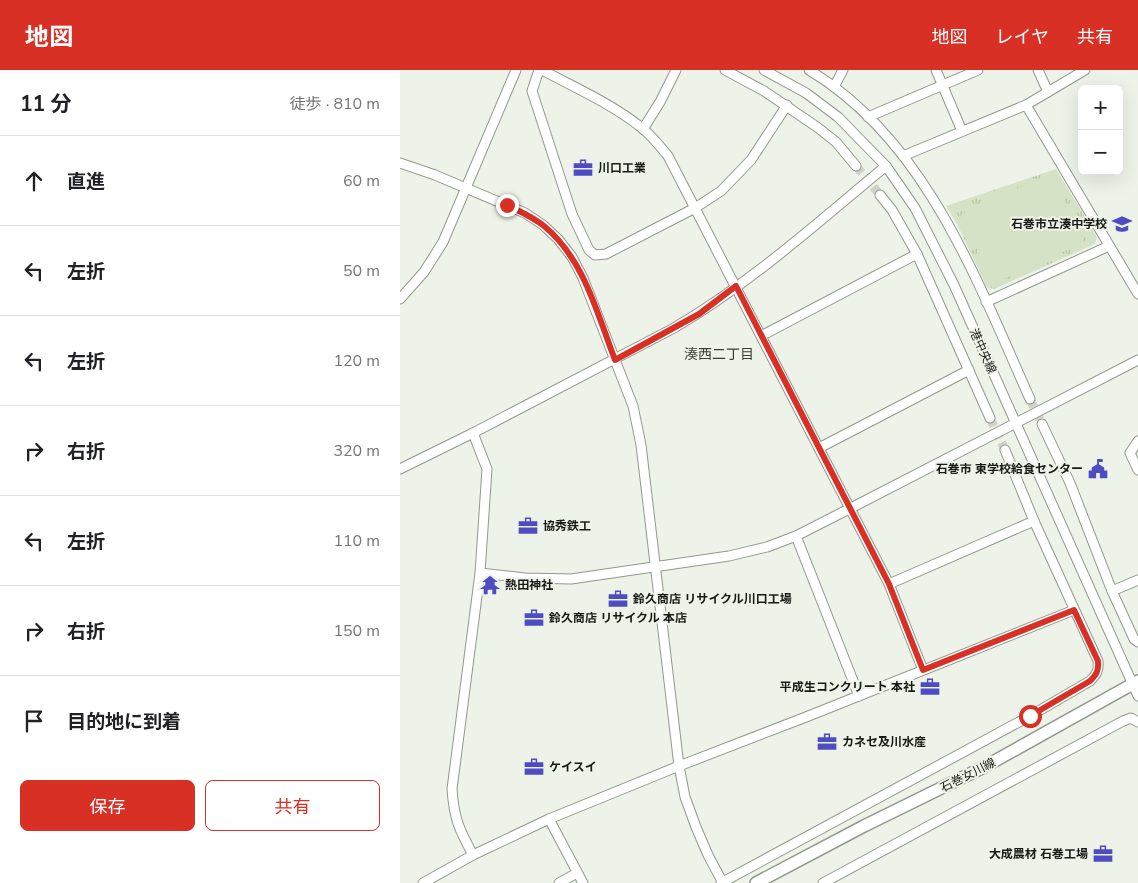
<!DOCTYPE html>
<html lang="ja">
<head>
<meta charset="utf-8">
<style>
  :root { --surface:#fff; --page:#f2f2f2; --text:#202124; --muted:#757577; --line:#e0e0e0; --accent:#d93025 }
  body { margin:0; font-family:"Nunito Sans","Noto Sans JP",sans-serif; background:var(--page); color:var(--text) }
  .controls { position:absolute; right:15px; top:15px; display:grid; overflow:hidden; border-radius:8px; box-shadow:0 5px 20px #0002 }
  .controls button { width:45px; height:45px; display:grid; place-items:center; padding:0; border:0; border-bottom:1px solid var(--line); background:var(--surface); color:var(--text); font:25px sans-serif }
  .stop { position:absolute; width:15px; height:15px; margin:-11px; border:4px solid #d93025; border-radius:50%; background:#fff }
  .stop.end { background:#d93025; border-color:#fff; box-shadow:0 1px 5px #0008 }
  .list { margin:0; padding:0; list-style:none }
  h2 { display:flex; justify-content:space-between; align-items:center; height:65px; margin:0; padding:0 20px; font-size:21px }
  h2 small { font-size:16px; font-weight:400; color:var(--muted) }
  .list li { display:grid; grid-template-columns:32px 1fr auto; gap:15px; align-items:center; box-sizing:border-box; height:90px; padding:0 20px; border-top:1px solid var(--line) }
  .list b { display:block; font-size:19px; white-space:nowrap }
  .list em { font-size:16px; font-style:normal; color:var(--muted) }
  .actions { display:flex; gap:10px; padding:15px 20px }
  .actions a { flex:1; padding:11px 0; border:1px solid var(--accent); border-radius:8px; text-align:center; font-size:18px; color:var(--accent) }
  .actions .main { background:var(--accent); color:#fff }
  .icon { flex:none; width:28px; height:28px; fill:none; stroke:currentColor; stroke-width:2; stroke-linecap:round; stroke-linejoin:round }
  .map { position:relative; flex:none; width:738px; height:813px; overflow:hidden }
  header { display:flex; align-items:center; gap:30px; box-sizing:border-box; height:70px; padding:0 25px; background:var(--accent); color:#fff }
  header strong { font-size:24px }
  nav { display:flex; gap:28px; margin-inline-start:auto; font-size:18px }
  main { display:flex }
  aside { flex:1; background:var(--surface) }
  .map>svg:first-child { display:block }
</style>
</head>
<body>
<header>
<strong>地図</strong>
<nav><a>地図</a><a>レイヤ</a><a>共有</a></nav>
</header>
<main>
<aside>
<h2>11 分<small>徒歩 · 810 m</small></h2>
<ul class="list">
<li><svg class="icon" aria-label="ahead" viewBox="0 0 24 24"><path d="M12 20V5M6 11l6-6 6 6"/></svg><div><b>直進</b></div><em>60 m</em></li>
<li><svg class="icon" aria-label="left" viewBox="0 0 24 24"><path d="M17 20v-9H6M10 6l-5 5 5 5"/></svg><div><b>左折</b></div><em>50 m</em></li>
<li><svg class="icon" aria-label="left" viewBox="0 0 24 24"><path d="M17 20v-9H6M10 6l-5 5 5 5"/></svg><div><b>左折</b></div><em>120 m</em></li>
<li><svg class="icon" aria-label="right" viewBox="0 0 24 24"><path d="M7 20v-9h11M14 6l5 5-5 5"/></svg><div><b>右折</b></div><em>320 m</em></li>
<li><svg class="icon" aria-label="left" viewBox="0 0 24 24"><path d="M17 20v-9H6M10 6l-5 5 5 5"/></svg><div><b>左折</b></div><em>110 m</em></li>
<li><svg class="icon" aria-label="right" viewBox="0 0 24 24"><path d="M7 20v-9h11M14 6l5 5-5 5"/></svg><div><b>右折</b></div><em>150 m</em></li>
<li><svg class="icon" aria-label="arrive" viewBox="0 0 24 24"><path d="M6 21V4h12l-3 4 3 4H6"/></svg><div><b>目的地に到着</b></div></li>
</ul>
<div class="actions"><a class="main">保存</a><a>共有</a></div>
</aside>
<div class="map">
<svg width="738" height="813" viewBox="0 0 738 813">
  <defs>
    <pattern id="park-tufts" width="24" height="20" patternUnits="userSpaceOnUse" patternTransform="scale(1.25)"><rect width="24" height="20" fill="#d5e2c6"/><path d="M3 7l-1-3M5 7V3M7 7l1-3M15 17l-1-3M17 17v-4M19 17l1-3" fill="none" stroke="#b6c1a9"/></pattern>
  </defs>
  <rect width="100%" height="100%" fill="#eef3e9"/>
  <polygon fill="url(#park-tufts)" points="656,99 697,167 695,174 594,219 587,217 556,152 546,136"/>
  <polygon fill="#d5e2c6" points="651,103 684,172 593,214 561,145"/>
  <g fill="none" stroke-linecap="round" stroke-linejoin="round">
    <g stroke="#ced2c9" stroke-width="9" stroke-dasharray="9 4.5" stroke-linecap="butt">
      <polyline points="456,96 480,125"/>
      <polyline points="630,329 642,354"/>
      <polyline points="590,348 605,380"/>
    </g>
    <defs>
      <g id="minor">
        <polyline points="139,0 132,21 172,144 189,180 195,185 206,184 295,138 321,121 351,90 387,35"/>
        <path d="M142,0C176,18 212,34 242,58C252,66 260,76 268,86L489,514L523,600"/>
        <polyline points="325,0 364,21 417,57 436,72 456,96"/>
        <polyline points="364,0 406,23 438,47 486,96 515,138 554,215 738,626"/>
        <path d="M409,0C526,70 577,211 630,329"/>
        <polyline points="536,0 562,61"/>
        <polyline points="638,0 648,22"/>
        <polyline points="434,17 443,0"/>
        <polyline points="626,35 738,224"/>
        <polyline points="468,47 578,0"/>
        <polyline points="243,59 260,32 276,0"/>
        <polyline points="503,86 626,35 685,0"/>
        <polyline points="0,93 35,105 125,143 143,155 158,169 172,187 183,208 233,336 241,375 279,696 285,727 296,757 308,785 323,813"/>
        <polyline points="480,125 492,140 517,184 590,348"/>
        <polyline points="0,229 24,202 43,172 116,0"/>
        <polyline points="586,232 709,176"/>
        <polyline points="361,266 517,184"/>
        <polyline points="642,354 670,413 712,521 734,569 738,572"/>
        <polyline points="738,371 730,383 738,400"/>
        <polyline points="419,378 569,300"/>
        <path d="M0,399L73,363L274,258C351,213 418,152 486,96"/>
        <polyline points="396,466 459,626"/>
        <polyline points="80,503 125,508 171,509 329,486 367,477 396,466 451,438 738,290"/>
        <polyline points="489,514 634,451"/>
        <polyline points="712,521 738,510"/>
        <polyline points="149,749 183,813"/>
        <path d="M73,785C59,759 54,749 52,719L80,503L87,399L73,363"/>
        <polyline points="23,813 73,785 149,749 279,696 406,647 674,540"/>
        <polyline points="159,813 177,803"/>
        <path d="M321,813L630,646L690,611C696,605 699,601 698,591L634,451L605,380"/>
        <polyline points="423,813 723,651 731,648 738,652"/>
      </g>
      <polyline id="major" points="356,813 464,756 584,697 738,611"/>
    </defs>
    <use href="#minor" stroke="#93988e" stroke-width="11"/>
    <use href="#major" stroke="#93988e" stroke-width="14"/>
    <use href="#minor" stroke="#fff" stroke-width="9"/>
    <use href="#major" stroke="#fff" stroke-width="11"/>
  </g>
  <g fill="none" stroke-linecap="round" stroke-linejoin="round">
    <path stroke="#d93025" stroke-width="6" d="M107,135C119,141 133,147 144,156C184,189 197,243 215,290L299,244L336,216L489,514L523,600L674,540L698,591C699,601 696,605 690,611L630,646"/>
  </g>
  <defs>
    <symbol id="office-bare" viewBox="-9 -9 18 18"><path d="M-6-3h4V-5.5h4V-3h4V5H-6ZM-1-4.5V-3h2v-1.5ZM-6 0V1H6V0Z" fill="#4d4cc3" stroke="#eef3e9" stroke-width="2.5" paint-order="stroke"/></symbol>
    <symbol id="school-bare" viewBox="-9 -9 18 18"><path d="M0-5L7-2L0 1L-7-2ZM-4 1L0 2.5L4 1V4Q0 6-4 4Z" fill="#4d4cc3" stroke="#eef3e9" stroke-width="2.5" paint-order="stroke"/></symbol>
    <symbol id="civic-bare" viewBox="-9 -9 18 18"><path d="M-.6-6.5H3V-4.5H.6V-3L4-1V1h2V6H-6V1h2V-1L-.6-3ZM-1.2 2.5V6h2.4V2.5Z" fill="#4d4cc3" stroke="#eef3e9" stroke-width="2.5" paint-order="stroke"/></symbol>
    <symbol id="temple-bare" viewBox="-9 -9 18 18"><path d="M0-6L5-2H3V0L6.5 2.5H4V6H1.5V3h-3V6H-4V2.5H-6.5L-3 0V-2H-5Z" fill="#4d4cc3" stroke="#eef3e9" stroke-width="2.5" paint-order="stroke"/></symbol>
  </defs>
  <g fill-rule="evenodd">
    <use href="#office-bare" x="169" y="84" width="28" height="28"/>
    <use href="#school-bare" x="708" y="140" width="28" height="28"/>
    <use href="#civic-bare" x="684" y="385" width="28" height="28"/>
    <use href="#office-bare" x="114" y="442" width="28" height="28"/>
    <use href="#temple-bare" x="76" y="501" width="28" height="28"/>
    <use href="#office-bare" x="204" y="515" width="28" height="28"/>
    <use href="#office-bare" x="120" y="534" width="28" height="28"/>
    <use href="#office-bare" x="516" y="603" width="28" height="28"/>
    <use href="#office-bare" x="413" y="658" width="28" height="28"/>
    <use href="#office-bare" x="120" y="683" width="28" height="28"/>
    <use href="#office-bare" x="689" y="770" width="28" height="28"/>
  </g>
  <g text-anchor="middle" stroke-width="4" stroke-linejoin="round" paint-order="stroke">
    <g font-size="12" font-weight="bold" fill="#171915" stroke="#eef3e9" text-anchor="start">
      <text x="198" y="102">川口工業</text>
      <text x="707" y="158" text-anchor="end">石巻市立湊中学校</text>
      <text x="683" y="403" text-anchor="end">石巻市 東学校給食センター</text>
      <text x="143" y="460">協秀鉄工</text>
      <text x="105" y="519">熱田神社</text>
      <text x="233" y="533">鈴久商店 リサイクル川口工場</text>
      <text x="149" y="552">鈴久商店 リサイクル 本店</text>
      <text x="515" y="621" text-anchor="end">平成生コンクリート 本社</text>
      <text x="442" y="676">カネセ及川水産</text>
      <text x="149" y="701">ケイスイ</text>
      <text x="688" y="788" text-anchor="end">大成農材 石巻工場</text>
    </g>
    <g font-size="12" fill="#171915" stroke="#eef3e9">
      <text transform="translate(583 281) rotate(66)" y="4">港中央線</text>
      <text transform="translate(568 705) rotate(-27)" y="4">石巻女川線</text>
    </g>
    <g font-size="14" fill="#3a3e36" stroke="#eef3e9">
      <text x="319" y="289">湊西二丁目</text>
    </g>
  </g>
</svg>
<div class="controls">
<button>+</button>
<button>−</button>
</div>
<div class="stop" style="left:630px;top:646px"></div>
<div class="stop end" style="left:107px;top:135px"></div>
</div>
</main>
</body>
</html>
